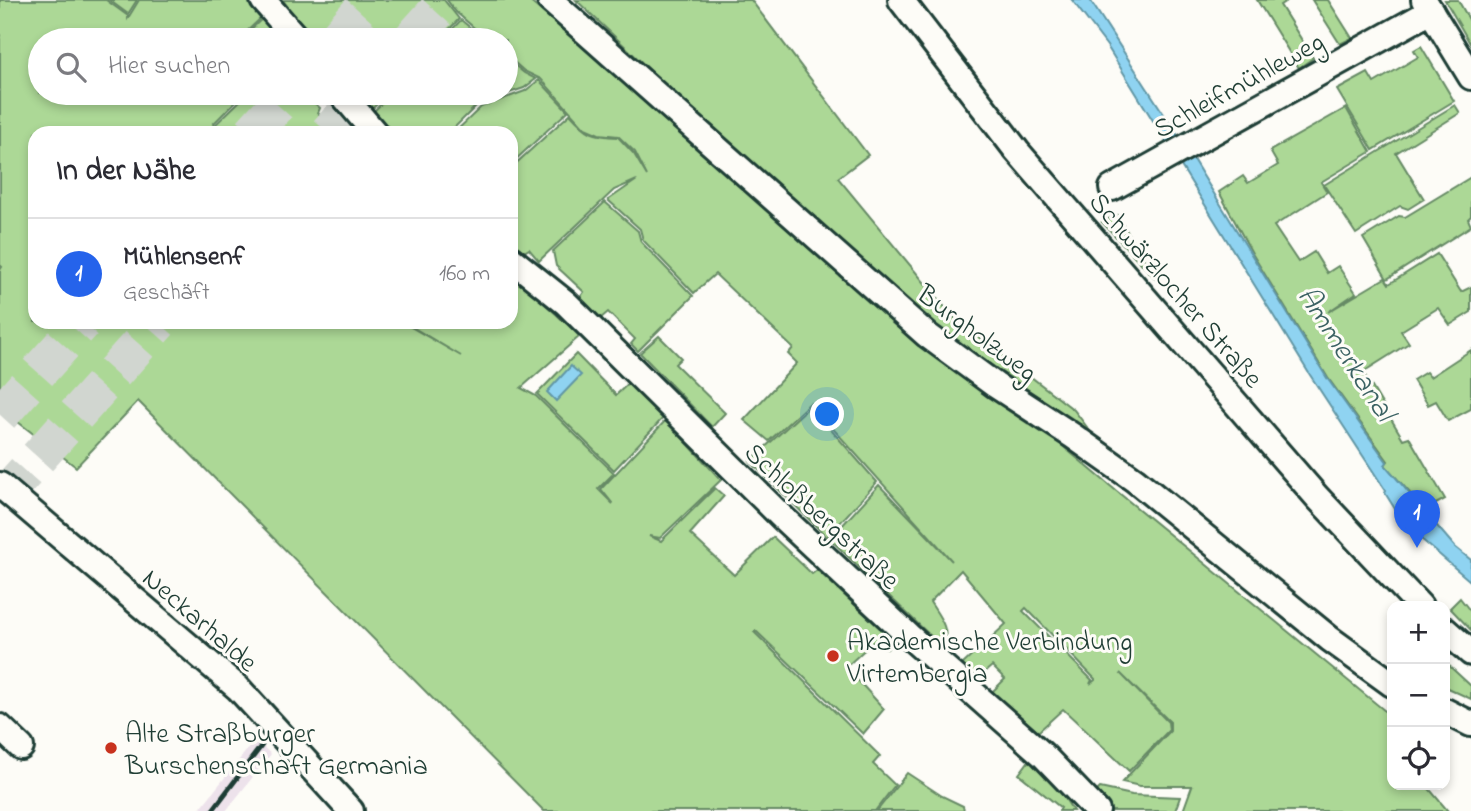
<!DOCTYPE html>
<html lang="de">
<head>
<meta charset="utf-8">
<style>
  :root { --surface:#fff; --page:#f2f2f3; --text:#2b2b33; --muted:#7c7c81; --line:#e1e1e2; --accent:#2563eb }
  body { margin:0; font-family:"Indie Flower",sans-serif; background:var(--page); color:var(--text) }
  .controls { position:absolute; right:21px; bottom:21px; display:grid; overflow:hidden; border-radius:14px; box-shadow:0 4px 10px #0003 }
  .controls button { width:63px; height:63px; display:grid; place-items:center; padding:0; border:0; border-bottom:2px solid var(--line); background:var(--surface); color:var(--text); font:35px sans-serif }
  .you { position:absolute; left:828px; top:415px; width:24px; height:24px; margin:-18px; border:5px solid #fff; border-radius:50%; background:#1a73e8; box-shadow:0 0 0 10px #1a73e833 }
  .badge { display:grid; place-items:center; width:46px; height:46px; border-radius:50%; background:var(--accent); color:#fff; font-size:23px; font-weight:700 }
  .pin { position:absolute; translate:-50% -58px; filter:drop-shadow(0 2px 4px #0008) }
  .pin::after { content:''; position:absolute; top:37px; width:24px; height:21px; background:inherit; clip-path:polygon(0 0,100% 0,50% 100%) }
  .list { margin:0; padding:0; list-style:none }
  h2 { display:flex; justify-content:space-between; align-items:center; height:91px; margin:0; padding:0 28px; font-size:30px }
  h2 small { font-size:23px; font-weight:400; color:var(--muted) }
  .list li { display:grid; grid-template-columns:46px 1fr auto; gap:21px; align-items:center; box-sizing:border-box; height:112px; padding:0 28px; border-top:2px solid var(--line) }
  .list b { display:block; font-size:26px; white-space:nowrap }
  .list p { margin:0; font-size:23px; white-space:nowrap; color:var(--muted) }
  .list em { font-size:23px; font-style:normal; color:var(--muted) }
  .icon { flex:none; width:38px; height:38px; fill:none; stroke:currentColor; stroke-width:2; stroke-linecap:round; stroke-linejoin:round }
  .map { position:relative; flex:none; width:1471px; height:811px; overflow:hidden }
  .search { position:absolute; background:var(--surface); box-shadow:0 4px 10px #0003; left:28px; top:28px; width:490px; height:77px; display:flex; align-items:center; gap:18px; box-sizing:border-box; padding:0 24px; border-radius:38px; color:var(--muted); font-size:26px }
  .panel { position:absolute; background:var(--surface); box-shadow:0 4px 10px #0003; left:28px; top:126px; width:490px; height:203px; border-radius:21px }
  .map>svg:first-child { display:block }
</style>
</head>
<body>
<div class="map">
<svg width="1471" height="811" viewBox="0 0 1471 811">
  <rect width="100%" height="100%" fill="#fdfcf7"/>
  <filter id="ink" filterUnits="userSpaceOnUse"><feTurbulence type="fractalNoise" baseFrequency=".0143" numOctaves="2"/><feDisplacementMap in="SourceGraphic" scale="14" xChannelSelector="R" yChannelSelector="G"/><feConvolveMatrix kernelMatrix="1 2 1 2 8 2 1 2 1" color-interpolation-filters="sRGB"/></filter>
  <g filter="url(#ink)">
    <polygon fill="#ede2eb" points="255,740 271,754 226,811 198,811"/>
    <g fill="#acd896" stroke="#668a65" stroke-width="2" fill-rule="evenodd">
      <polygon points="0,0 106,0 128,16 128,18 139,0 254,0 266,13 238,40 40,40 40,93 185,93 185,95 187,93 244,93 213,124 221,133 35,133 35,322 402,322 461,356 409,325 412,322 511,322 511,273 580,336 521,388 536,396 614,473 598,489 613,504 601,489 666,420 721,480 660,538 649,536 661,541 715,488 724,496 690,534 734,575 773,537 812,574 817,570 894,641 887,649 873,642 846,667 884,709 863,734 756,631 754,632 880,756 873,764 895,785 875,811 544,811 138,401 76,467 0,408 0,270 2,267 0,265"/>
      <polygon points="109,0 137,0 128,14"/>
      <polygon points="283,0 444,0 459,19 439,40 346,40 352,33 344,27 355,13 347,23 342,19 322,40 311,40"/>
      <path d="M447,0H528L1114,489L1385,711L1392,714V785H1426L1448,811H1183L1192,786H1140L1122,782L1170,731V722L1120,673L1168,722L1169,730L1129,771L1063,709L1038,732L992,692L1005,679L992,666L977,679L962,665L1006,624L961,570L930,602C939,616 952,631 942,647L830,539L879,485L952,561L810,403L769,441L744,420L797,363L788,354L793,348L715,274L694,293L643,240L640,229L608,200L637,180L614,190L539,261L529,249L521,254L511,247V168L570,114C587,133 592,136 618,137L634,154L647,176L635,152L618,136L599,134L585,128L541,79L524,71L506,55V40H488L456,12ZM1026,608L1095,679V680L1090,684L1092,680L1023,611Z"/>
      <polygon points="576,0 751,0 868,155 838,178 952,316 1074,410 1093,435 939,329 708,125"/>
      <polygon points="1257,0 1288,0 1280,5 1313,58 1299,68"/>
      <polygon points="1312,0 1328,0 1352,38 1340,44"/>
      <polygon points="1445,0 1458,0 1471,23 1471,45"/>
      <polygon points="267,14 287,40 240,40"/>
      <polygon points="461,20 485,40 442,40"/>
      <polygon points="1421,46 1454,101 1373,150 1337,90 1368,73 1374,83 1418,57 1414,50"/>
      <polygon points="506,58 524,73 536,79 524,88 479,103 449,133 386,133 371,114 392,93 506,93"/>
      <polygon points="539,80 568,111 511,164 511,133 454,133 481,107 525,91"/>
      <polygon points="248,93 304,93 320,108 318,113 339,133 222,133 215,125"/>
      <polygon points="354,93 388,93 369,112"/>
      <polygon points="1455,105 1460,113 1396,153 1424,199 1408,209 1400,206 1356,234 1324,185"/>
      <polygon points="1346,108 1371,152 1321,182 1327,192 1274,226 1298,262 1314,252 1327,273 1338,266 1356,293 1328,312 1385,278 1389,284 1437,254 1461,292 1471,287 1471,312 1450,325 1438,308 1401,331 1409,343 1363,372 1403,439 1409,437 1445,499 1425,510 1385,465 1388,461 1328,378 1253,255 1219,192 1243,176 1248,183 1278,165 1270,151"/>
      <polygon points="1471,177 1471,216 1468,219 1471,226 1387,279 1363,238 1399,216 1405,217"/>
      <polygon points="605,202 638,231 641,242 693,296 638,351 631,344 635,339 608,312 600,319 579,299 584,292 556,266 553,251"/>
      <polygon points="1117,215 1157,280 1102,222"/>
      <polygon points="659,336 681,358 675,364 725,413 712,427 640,353"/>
      <polygon points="1471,350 1471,409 1448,421 1436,401 1428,405 1413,380 1426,372 1430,377"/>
      <polygon points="576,354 616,395 631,381 665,416 614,470 537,394"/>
      <polygon points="810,406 877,482 827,537 750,461"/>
      <polygon points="1460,598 1471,612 1471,630 1450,608"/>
      <polygon points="1445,662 1471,686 1471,699 1445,687"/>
      <polygon points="1031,758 1048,772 1073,811 1059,811 1061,808 1019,774"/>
      <polygon points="907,773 942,796 963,806 964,811 877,811"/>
      <polygon points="1100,788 1132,795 1180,797 1175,811 1111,811 1098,798 1096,792"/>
    </g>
    <g fill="#8fd3f1" stroke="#6297a5" stroke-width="2">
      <polygon points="1072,0 1090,0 1191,156 1327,378 1387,462 1385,465 1455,547 1471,560 1470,581 1405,525 1385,493 1386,491 1310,375 1107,46"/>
      <polygon points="571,366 581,375 556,401 547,392"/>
    </g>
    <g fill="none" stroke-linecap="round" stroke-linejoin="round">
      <g stroke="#d1d6d0" stroke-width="38" stroke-dasharray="38 19" stroke-linecap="butt">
        <polyline points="335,40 371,0"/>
        <polyline points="411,40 447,0"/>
        <polyline points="252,133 288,93"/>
        <polyline points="328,133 364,93"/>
        <polyline points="0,415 83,322"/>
        <polyline points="0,500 159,322"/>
      </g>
      <defs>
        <g id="minor">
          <polyline points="263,0 298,40"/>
          <polyline points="550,0 927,335 995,385 1073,436 1135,480 1330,639 1392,684"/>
          <polyline points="901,0 1017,151 1317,497 1420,606"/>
          <polyline points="1424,0 1471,77"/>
          <polyline points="341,93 375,133"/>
          <polyline points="1112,188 1431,11"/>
          <polyline points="511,259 566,303 784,519 910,637 1042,754 1097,811"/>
          <polyline points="0,485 238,688 351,811"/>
          <polyline points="1445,630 1471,653"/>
          <polyline points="1445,711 1471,724"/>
          <polyline points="0,727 21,747"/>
        </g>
      </defs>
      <use href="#minor" stroke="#1f3d34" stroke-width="30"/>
      <use href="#minor" stroke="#fdfcf7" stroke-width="24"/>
      <polyline stroke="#1f3d34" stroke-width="5" points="212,811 262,745"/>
    </g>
  </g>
  <g fill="#c8321e" stroke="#fdfcf7" stroke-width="2.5">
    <circle cx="833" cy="656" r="7"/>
    <circle cx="111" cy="748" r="7"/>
  </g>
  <g text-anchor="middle" stroke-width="6" stroke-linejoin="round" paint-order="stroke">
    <g font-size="28" fill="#1f3d34" stroke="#fdfcf7">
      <text transform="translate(1238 84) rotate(-29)" y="10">Schleifmühleweg</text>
      <text transform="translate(1177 289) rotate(49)" y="10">Schwärzlocher Straße</text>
      <text transform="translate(978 332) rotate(37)" y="10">Burgholzweg</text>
      <text transform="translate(823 515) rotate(43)" y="10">Schloßbergstraße</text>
      <text transform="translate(201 619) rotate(41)" y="10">Neckarhalde</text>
    </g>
    <g font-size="28" fill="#1f3d34" stroke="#fdfcf7" text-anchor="start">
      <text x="847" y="650">Akademische Verbindung<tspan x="847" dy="32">Virtembergia</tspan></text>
      <text x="125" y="742">Alte Straßburger<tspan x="125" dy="32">Burschenschaft Germania</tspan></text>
    </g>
    <g font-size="30" font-style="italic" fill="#3b6263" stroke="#fdfcf7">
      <text transform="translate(1347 353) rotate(57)" y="10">Ammerkanal</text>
    </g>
  </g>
</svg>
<div class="controls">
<button>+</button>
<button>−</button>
<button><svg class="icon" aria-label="locate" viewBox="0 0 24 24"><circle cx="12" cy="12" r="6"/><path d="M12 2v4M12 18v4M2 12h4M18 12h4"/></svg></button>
</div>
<div class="you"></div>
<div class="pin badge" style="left:1417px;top:548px">1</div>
<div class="search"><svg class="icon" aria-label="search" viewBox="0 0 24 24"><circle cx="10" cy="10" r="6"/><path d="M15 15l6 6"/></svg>Hier suchen</div>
<section class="panel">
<h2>In der Nähe<small></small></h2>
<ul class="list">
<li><span class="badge">1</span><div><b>Mühlensenf</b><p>Geschäft</p></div><em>160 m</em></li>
</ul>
</section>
</div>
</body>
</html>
